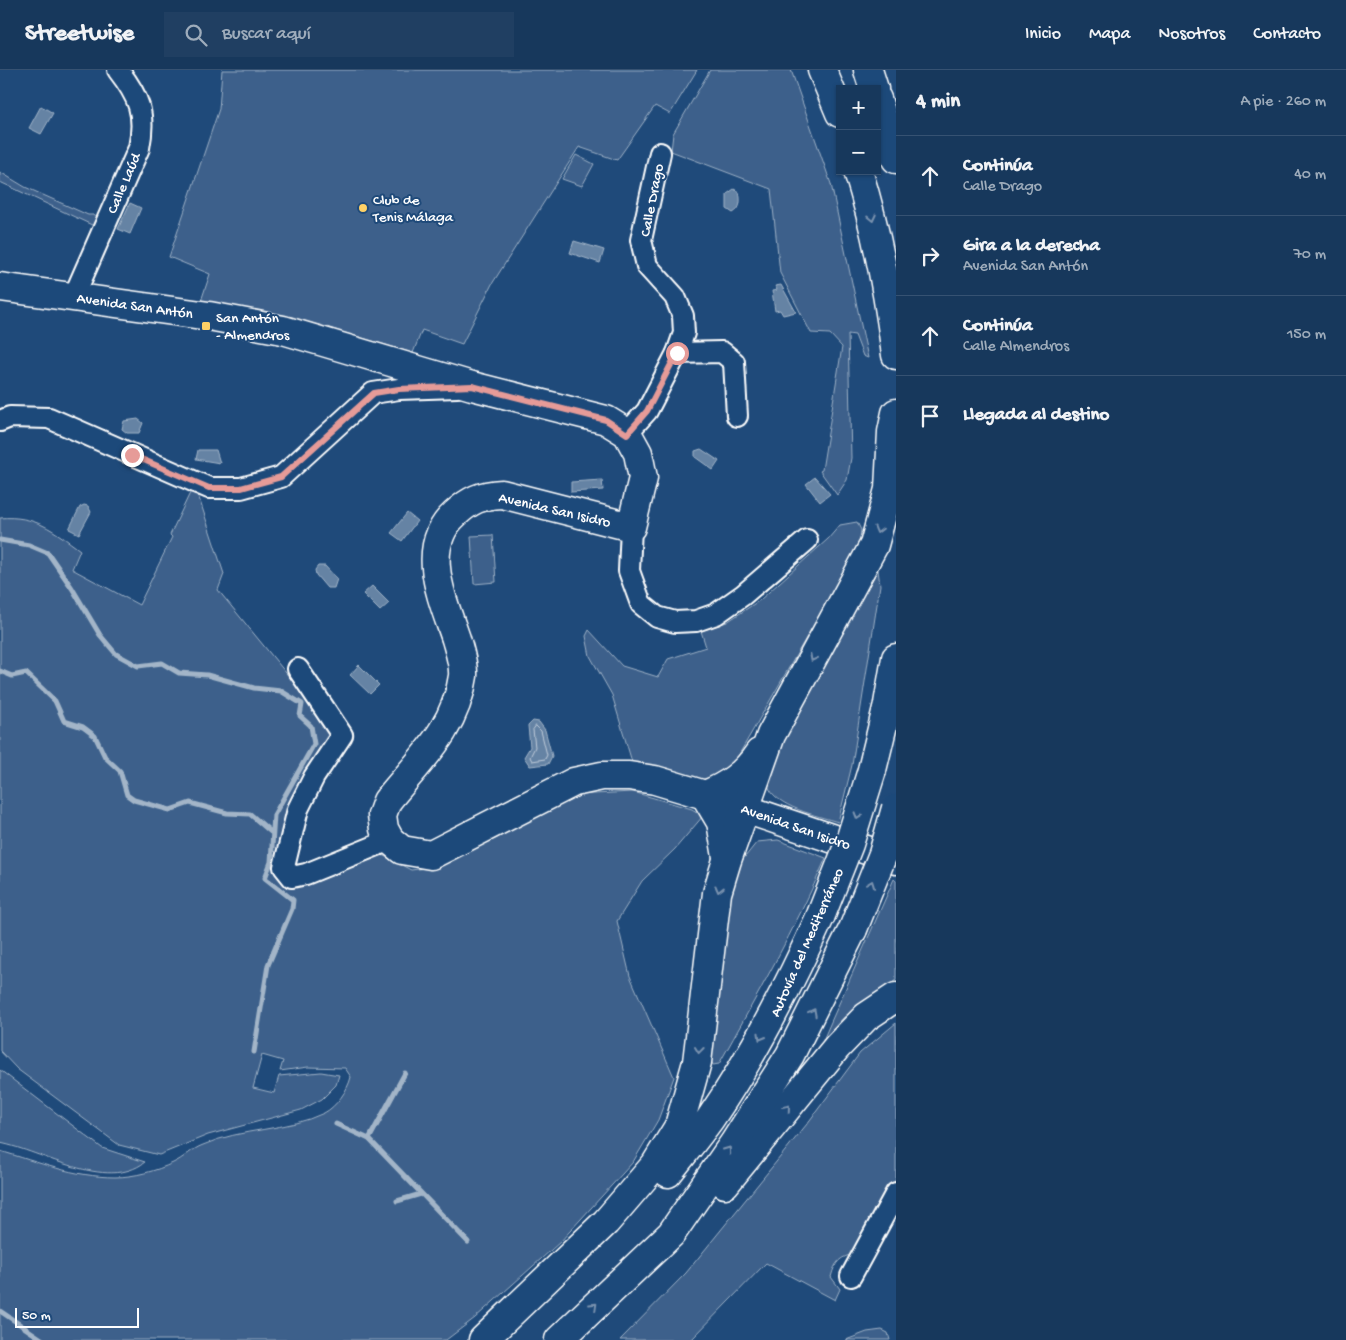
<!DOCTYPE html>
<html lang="es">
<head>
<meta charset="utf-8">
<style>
  :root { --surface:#17385c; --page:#203f62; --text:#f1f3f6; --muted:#9eacbb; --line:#365272 }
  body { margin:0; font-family:"Gochi Hand",sans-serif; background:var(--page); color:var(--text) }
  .controls { position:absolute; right:15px; top:15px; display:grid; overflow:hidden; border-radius:0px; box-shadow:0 1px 4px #0004 }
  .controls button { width:45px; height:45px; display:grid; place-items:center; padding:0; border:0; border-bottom:1px solid var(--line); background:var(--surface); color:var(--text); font:25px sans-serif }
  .scale { position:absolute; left:15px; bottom:12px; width:124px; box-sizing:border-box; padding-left:5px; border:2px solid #fff; border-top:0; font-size:14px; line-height:18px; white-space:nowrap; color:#fff; -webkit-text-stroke:4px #1f4a7a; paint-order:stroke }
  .stop { position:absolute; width:15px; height:15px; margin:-11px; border:4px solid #e69b98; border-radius:50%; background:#fff }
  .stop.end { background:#e69b98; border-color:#fff; box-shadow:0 1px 5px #0008 }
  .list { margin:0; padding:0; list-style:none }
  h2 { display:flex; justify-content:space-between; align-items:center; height:65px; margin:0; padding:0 20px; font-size:21px }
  h2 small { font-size:16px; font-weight:400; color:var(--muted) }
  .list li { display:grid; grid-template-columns:32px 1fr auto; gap:15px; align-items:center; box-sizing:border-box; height:80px; padding:0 20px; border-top:1px solid var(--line) }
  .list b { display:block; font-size:19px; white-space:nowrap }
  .list p { margin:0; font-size:16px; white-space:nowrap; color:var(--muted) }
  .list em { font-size:16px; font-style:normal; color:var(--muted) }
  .icon { flex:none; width:28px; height:28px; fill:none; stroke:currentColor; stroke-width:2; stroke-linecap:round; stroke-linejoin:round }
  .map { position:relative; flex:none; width:896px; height:1270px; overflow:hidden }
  header { display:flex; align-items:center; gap:30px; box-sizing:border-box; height:70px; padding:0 25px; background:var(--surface); border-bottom:1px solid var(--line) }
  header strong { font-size:24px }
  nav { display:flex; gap:28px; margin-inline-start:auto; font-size:18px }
  .search { width:350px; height:45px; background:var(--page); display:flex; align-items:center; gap:12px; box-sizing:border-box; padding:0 18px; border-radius:0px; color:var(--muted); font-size:19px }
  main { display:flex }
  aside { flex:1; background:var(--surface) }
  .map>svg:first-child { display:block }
</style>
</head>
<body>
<header>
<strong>Streetwise</strong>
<div class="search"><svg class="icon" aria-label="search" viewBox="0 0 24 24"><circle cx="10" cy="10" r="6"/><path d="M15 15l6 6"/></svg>Buscar aquí</div>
<nav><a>Inicio</a><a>Mapa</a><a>Nosotros</a><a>Contacto</a></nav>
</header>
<main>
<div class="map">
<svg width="896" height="1270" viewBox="0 0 896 1270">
  <rect width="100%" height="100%" fill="#1f4a7a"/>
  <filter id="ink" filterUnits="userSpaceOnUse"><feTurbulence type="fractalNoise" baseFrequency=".02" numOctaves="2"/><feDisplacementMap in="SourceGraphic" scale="10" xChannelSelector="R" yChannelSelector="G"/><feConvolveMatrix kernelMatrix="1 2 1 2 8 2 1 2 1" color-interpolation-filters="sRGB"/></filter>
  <g filter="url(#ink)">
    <g fill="#3c618b" stroke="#9eb0c5">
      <polygon points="222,0 697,0 670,44 655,36 617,90 579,77 492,214 462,274 422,260 413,283 293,247 201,231 210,204 169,187 219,39"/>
      <polygon points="710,0 791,0 831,114 868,288 863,286 855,265 848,264 851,388 847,410 837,425 820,401 822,400 842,277 830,264 811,263 780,203 771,119 671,81 673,64"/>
      <polygon points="576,85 594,94 582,116 562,109"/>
      <polygon points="0,102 25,117 88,145 93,145 97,150 94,156 0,112"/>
      <path d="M190,423L198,425L224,504L218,520L327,653L330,668C306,709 277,749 276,799L304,813L382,785L411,800L433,797L497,768L574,725L633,722L692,739L703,746L675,779L642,811L617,851L630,906L674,1007L658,1050L633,1092L560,1172L475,1248L446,1270H0V1081C38,1092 74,1107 115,1107C134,1107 156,1101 173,1093C184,1088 192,1079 203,1075C241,1058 287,1061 324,1043C336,1037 348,1020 351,1007L345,998L308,997L280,1001L283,991L262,985L253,1018L274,1023L279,1006L321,1002L339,1005L336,1015L322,1029L301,1040L208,1065L159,1085L119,1075L17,999L0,981V448C35,445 53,460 80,480L72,499L139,535L172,467L170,465Z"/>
      <polygon points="857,452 861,460 859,476 730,700 702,712 632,692 612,625 590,586 586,566 589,560 622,596 658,607 668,589 706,577 701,561 727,552 760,530 828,469 840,455"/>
      <polygon points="493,465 496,512 474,514 471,466"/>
      <path d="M878,500L880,515L852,695L838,752C819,746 774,737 768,715C765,703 770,689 773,677Z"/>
      <path d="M778,770L826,788C795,859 757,926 719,994L713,995L711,991L730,826L741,792L757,772Z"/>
      <polygon points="894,809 896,811 896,910 844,947 823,970"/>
      <path d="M896,953V1109L856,1184C840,1186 835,1192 831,1207L840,1219L835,1230L766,1193L691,1270H620L686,1203L807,1054L860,983Z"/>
      <path d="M0,1000L102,1078L145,1092C106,1122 42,1081 0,1073Z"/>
      <polygon points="882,1260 888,1263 890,1270 846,1270 867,1262"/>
    </g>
    <g fill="#6583a4" stroke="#a3b5c8">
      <polygon points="41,36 53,43 41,64 29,58"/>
      <path d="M734,119L739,122C741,130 741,139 733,143L727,139V124Z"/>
      <polygon points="130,133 141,138 130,164 118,159"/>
      <polygon points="574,171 604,180 600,193 570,183"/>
      <polygon points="781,215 796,242 783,245 780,240 775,241 772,221 777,220 775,216"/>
      <polygon points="138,349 143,353 139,363 127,363 122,359 124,351"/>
      <polygon points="701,379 719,391 713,400 695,387 695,381"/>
      <polygon points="198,380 216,380 220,393 196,389"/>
      <polygon points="815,407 830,424 820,432 806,414"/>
      <polygon points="602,410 603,420 571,422 571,412"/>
      <polygon points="84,435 88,436 91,442 79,464 69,459 80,437"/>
      <polygon points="407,443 417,451 402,471 391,463"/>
      <polygon points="318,496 325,496 337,509 334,518 327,518 316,505 315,500"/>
      <polygon points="372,516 389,533 380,541 363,524"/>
      <polygon points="359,595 379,615 370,624 350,605"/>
      <polygon points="533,651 539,652 545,660 552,686 548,694 530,696 524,687 530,677 528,656"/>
    </g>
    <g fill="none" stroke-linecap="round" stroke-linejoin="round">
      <polygon stroke="#c1cddb" stroke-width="1" points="536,656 541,661 547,685 545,689 532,691 530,687 535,677 533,660"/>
      <g stroke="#a3b5c8" stroke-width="5">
        <polyline points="0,470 29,475 48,483 72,518 100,565 116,584 138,596 162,593 179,603 207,605 254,618 281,621 302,634 300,646 311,656 314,674 274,745 271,792 265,808 293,830 292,839 268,895 254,982"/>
        <polyline points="0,601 12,606 26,603 55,631 64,651 83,657 95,666 105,687 120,701 127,725 134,730 170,740 190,733 227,743 250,744 271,762"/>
        <polyline points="336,1054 369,1069 468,1172"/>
        <polyline points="369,1069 405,1003"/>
        <polyline points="397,1131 421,1124"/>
        <polyline points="0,1241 43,1270"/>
      </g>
      <defs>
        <g id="street">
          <path d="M74,226L139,78C146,44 139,27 118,0"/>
          <polyline points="677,283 722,282 734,292 737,346"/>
          <polyline points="0,351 10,347 49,348 209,418 241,418 281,407 373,323 399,319 457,317"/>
          <polyline points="627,363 647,341 677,283 684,263 683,246 675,227 647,196 641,170 660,83"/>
          <polyline points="631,457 629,501 641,534 657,547 675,552 696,551 716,544 743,525 807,470"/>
          <polyline points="298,599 342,665 314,707 298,739 284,797 292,807 306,804 390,770"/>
          <polyline points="705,725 745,739"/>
          <polyline points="851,1206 896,1123"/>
        </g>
        <path id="secondary" d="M0,217L209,246L283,260L472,316L606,350L627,363L638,383L643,408L631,457L502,424C481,425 470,430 455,444C418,477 443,530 456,569C459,580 464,594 463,606C456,659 419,691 387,731L382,745L384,759L390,770L402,780L431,785L574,712L602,706H629L655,710L705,725"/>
        <polyline id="primary" points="745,739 896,790"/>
        <g id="highway">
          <polyline points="822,0 840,43"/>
          <polyline points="868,0 874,19"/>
          <polyline points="877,29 896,89"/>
          <path d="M858,101C877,161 888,222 896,285"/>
          <polyline points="872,700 888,634 896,588"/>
          <path d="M727,787L721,752L705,725C728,716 745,704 759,683"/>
          <path d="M668,1103C682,1085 697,1067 710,1049C754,985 789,916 821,845"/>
          <polyline points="725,1114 837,977 866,947 896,927"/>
          <polyline points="483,1270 606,1152 655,1095 679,1056 697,992 717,823 727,790 771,665 874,475 889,419 892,362 896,343"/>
          <polyline points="559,1270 671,1164 734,1073 790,985 853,859"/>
        </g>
      </defs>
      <use href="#street" stroke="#fff" stroke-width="24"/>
      <use href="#secondary" stroke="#fff" stroke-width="31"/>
      <use href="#primary" stroke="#fff" stroke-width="31"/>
      <use href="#highway" stroke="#fff" stroke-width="31"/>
      <use href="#street" stroke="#1f4a7a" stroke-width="20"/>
      <use href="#secondary" stroke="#1f4a7a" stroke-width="28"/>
      <use href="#primary" stroke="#1f4a7a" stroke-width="28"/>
      <use href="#highway" stroke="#1f4a7a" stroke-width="28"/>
      <defs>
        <g id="highway-bridge">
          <polyline points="821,845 849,774 872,700"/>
          <polyline points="853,859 883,784 896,738"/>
        </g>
      </defs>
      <use href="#highway-bridge" stroke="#fff" stroke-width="31" stroke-linecap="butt"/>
      <use href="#highway-bridge" stroke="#1f4a7a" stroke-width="28"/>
    </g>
    <defs><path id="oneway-chevron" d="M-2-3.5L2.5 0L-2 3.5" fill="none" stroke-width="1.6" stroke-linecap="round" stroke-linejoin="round" transform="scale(1.25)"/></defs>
    <g stroke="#7992af">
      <use href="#oneway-chevron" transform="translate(872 148) rotate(77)"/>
      <use href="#oneway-chevron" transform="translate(878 460) rotate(105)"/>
      <use href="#oneway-chevron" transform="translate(813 588) rotate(118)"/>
      <use href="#oneway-chevron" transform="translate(858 746) rotate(107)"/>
      <use href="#oneway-chevron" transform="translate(871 814) rotate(-69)"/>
      <use href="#oneway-chevron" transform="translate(719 819) rotate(104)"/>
      <use href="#oneway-chevron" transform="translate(813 942) rotate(-62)"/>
      <use href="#oneway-chevron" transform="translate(761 967) rotate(120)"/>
      <use href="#oneway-chevron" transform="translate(699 980) rotate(97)"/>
      <use href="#oneway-chevron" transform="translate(787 1038) rotate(-50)"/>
      <use href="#oneway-chevron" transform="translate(728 1080) rotate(-55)"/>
      <use href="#oneway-chevron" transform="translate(594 1236) rotate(-44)"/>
    </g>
  </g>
  <g fill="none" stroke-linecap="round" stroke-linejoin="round" filter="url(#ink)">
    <polyline stroke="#e69b98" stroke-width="6" points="132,385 209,418 241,418 281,407 374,323 399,319 472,316 606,350 627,364 647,341 677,283"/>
  </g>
  <g fill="#ffd166" stroke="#1f4a7a" stroke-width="2">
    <circle cx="363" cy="138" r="5"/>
    <rect x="201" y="251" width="10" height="10" rx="2.5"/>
  </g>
  <g text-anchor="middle" stroke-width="4" stroke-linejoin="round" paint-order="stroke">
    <g font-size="15" fill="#fff" stroke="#1f4a7a">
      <text transform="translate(123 113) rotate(-67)" y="5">Calle Laúd</text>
      <text transform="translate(651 130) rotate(-79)" y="5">Calle Drago</text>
      <text transform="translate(135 235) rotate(8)" y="5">Avenida San Antón</text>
      <text transform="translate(555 439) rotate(13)" y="5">Avenida San Isidro</text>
      <text transform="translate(796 756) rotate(19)" y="5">Avenida San Isidro</text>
      <text transform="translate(806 872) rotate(-66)" y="5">Autovía del Mediterráneo</text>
    </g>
    <g font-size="15" fill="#fff" stroke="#1f4a7a" text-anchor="start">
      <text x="373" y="134">Club de<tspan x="373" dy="17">Tenis Málaga</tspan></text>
      <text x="216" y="252">San Antón<tspan x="216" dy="17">- Almendros</tspan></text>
    </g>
  </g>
</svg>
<div class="controls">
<button>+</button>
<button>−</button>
</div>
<div class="scale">50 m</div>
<div class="stop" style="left:677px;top:283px"></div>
<div class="stop end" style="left:132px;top:385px"></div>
</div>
<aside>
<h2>4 min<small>A pie · 260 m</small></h2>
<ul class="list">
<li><svg class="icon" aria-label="ahead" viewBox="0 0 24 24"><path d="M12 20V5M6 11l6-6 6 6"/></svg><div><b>Continúa</b><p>Calle Drago</p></div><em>40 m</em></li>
<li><svg class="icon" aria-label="right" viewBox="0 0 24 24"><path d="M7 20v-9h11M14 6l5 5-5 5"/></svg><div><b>Gira a la derecha</b><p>Avenida San Antón</p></div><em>70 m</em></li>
<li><svg class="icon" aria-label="ahead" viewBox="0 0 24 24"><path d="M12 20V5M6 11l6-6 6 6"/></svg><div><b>Continúa</b><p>Calle Almendros</p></div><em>150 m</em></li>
<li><svg class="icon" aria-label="arrive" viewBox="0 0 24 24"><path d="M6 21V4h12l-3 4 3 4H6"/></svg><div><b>Llegada al destino</b></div></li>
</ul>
</aside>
</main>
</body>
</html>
